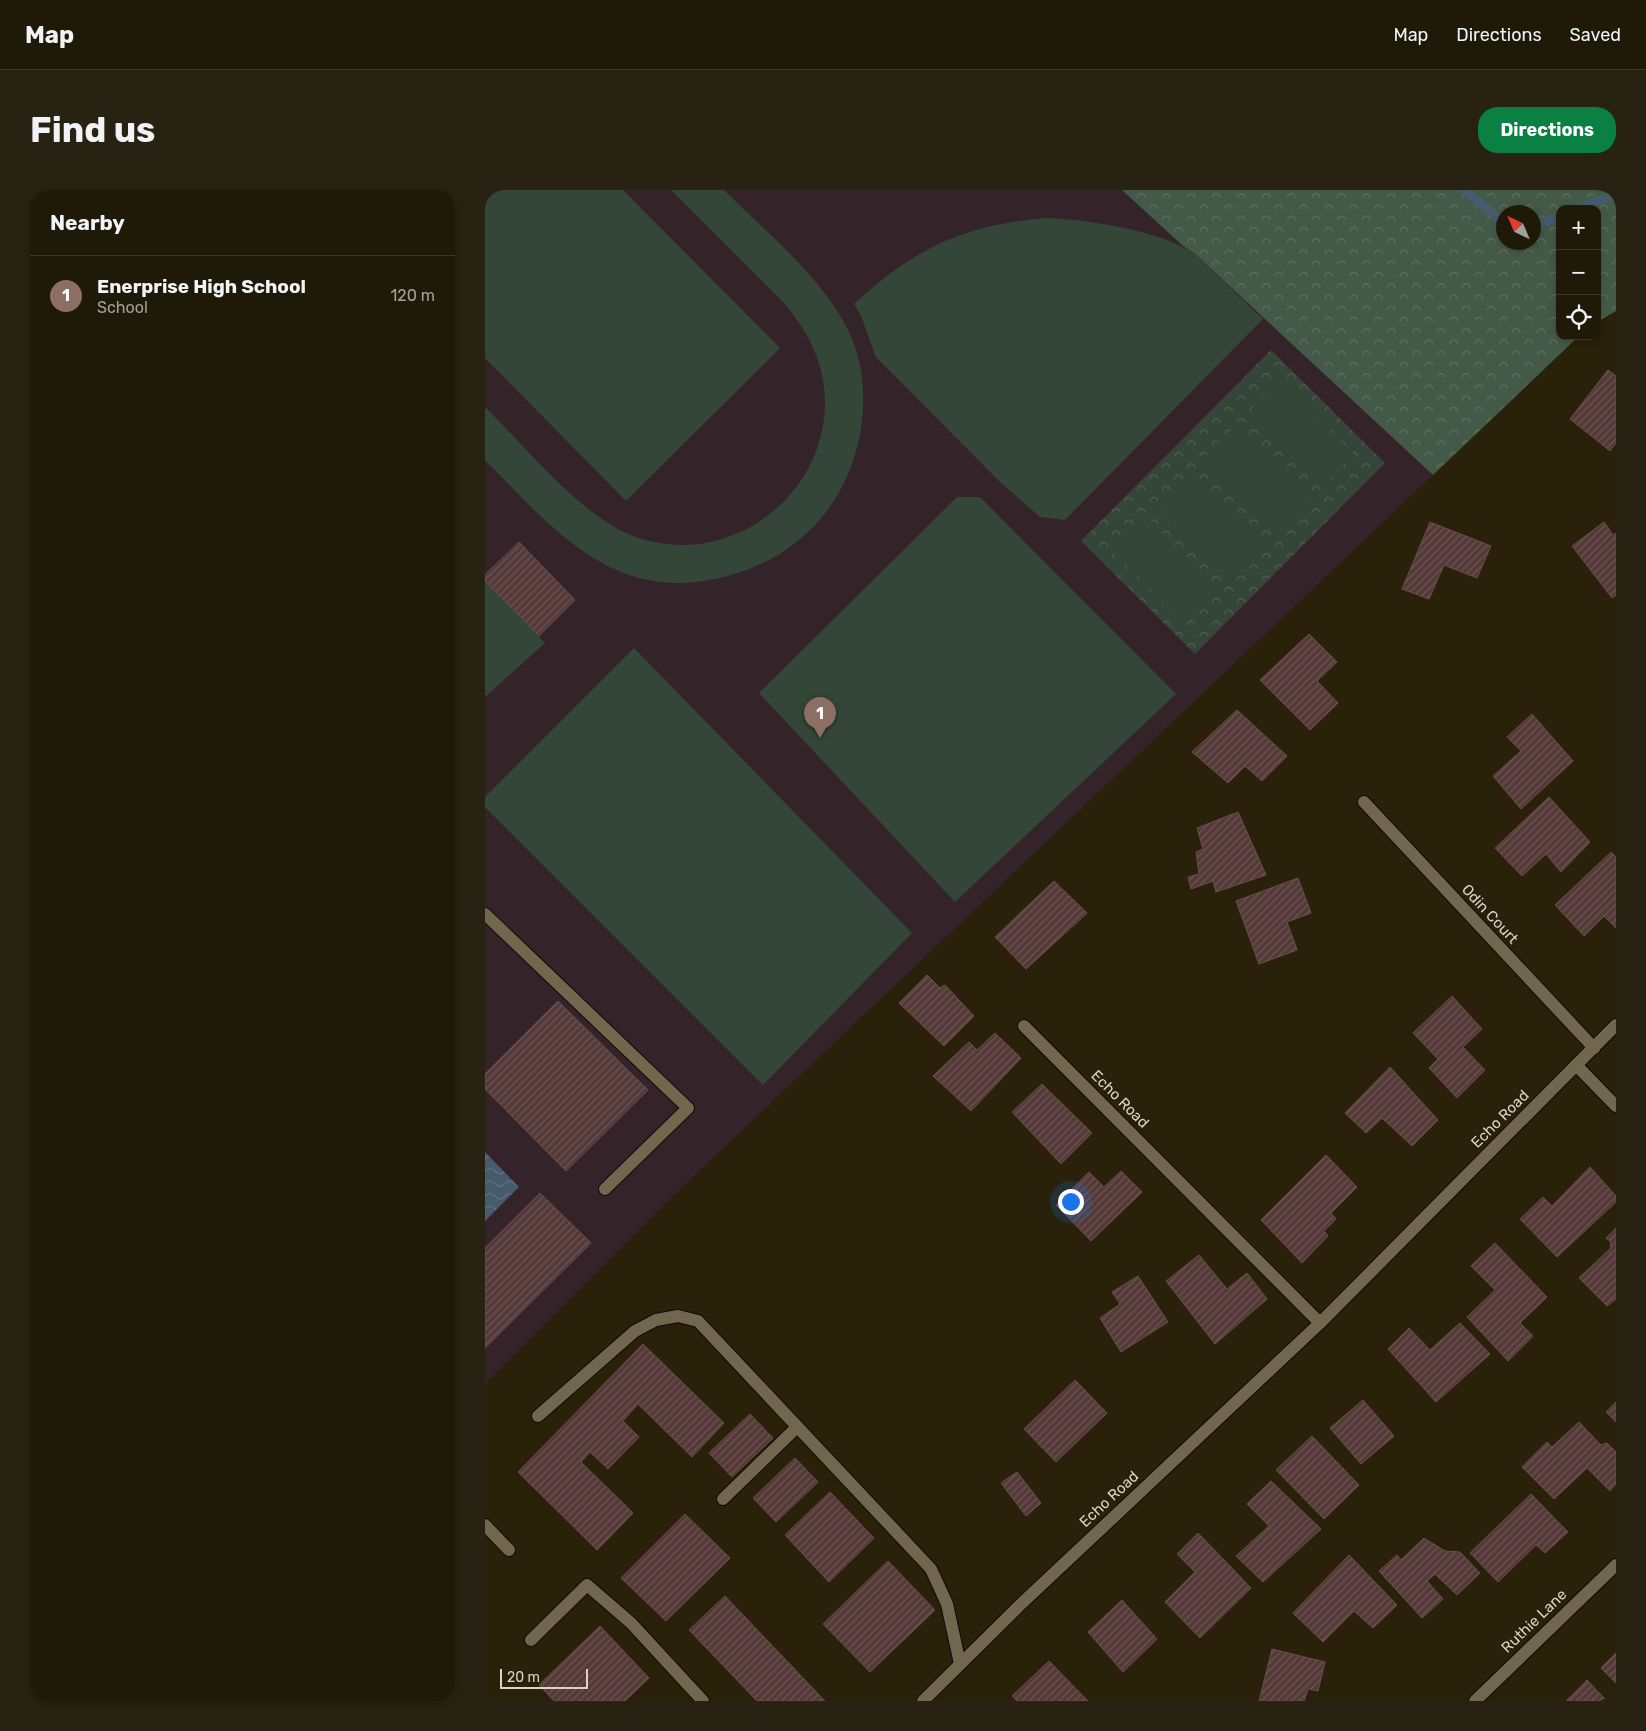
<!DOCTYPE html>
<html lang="en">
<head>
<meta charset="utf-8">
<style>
  :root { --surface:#1f1907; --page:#272211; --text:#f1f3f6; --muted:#a1a09b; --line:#3c3828; --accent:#0b8043 }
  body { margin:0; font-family:Rubik,sans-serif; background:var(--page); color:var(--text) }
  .controls { position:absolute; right:15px; top:15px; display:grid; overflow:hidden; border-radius:10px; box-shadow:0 2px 8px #0003 }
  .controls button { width:45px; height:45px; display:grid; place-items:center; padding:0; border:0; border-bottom:1px solid var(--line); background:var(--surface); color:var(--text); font:25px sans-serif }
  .compass { position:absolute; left:1011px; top:15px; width:45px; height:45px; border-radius:50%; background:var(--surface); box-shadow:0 2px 8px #0003; rotate:316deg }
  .scale { position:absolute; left:15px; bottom:12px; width:88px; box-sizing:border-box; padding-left:5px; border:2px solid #d9d4c6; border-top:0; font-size:14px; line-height:18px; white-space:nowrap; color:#d9d4c6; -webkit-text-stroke:4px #292109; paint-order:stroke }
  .you { position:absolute; left:585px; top:1011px; width:18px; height:18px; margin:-12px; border:4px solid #fff; border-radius:50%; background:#1a73e8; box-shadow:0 0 0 8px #1a73e833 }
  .badge { display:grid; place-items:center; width:32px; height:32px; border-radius:50%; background:var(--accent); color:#fff; font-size:16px; font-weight:700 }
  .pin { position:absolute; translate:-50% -41px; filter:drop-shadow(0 1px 2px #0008) }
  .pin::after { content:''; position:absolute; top:26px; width:18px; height:15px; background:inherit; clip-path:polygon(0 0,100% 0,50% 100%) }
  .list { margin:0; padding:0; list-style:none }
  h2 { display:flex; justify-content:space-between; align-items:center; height:65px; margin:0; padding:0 20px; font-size:21px }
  h2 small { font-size:16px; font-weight:400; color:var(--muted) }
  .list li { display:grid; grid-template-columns:32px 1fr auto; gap:15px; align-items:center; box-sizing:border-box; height:80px; padding:0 20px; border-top:1px solid var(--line) }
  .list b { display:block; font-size:19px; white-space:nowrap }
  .list p { margin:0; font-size:16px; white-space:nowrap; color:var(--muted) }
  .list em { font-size:16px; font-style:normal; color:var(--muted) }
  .icon { flex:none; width:28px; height:28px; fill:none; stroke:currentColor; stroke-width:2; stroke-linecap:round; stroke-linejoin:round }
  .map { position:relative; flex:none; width:1131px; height:1511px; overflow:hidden; border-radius:20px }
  header { display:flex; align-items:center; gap:30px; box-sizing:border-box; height:70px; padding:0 25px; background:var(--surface); border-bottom:1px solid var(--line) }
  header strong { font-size:24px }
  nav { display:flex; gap:28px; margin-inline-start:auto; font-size:18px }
  .intro { display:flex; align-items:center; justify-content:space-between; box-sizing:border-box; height:120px; padding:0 30px }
  h1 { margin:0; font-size:35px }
  .button { padding:12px 22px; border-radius:20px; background:var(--accent); color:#fff; font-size:18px; font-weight:700 }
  main { display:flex; gap:30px; padding:0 30px }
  aside { flex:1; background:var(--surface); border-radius:20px; box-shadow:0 2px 8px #0003 }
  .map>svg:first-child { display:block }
</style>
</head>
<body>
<header>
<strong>Map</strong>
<nav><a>Map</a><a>Directions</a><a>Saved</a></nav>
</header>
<div class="intro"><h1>Find us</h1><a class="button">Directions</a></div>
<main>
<aside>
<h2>Nearby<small></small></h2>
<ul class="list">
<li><span class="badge" style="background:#8d6e63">1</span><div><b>Enerprise High School</b><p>School</p></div><em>120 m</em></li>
</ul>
</aside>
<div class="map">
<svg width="1131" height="1511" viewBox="0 0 1131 1511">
  <defs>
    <pattern id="forest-crowns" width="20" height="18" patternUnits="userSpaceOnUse" patternTransform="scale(1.25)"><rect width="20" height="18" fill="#445a48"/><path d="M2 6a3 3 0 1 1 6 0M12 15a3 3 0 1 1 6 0" fill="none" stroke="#5e7161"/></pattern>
    <pattern id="park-crowns" width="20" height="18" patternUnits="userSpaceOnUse" patternTransform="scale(1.25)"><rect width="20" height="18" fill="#344637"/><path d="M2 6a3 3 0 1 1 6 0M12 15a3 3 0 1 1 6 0" fill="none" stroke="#516052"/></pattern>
    <pattern id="water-waves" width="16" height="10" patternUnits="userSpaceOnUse" patternTransform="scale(1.25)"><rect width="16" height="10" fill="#475b6f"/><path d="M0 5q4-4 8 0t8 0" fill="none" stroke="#617282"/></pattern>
    <pattern id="building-hatch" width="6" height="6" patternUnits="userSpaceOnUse" patternTransform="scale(1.25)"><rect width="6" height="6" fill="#543938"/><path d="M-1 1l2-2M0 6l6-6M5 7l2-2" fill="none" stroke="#6c5553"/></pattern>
  </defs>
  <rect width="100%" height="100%" fill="#292109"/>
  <polygon fill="#35232a" points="0,0 637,0 698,56 710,64 948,285 190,1004 0,1194"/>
  <path fill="url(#forest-crowns)" fill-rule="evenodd" d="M637,0H1131V121L1112,132V19H1075V146H1094L948,285L710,64L698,56ZM1018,22H1048V52H1018Z"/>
  <polygon fill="url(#park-crowns)" points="786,160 900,273 710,464 596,351"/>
  <g fill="#344637">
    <polygon points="0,0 138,0 295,158 141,311 0,168"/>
    <path d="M186,0H239C280,41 339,89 364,142C394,206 375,294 323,342C296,368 262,383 225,390C200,395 172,394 147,386C87,366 43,313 0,270V217C43,259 97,329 154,348C244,378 338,308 340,215C341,175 323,141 298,112Z"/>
    <path d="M562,28C605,30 674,40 710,64L778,129L580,330L555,327L516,293L391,167L376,126L369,114C431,57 478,35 562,28Z"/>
    <polygon points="795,191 869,264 835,298 761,225"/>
    <polygon points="750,236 824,309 790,343 716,270"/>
    <polygon points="705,281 779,354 745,388 672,315"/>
    <polygon points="472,307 495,307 691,504 470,712 274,503"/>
    <polygon points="661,326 735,400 701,434 627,360"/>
    <polygon points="0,391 60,453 0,507"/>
    <polygon points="149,458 427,743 278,895 0,617 0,607"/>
  </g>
  <polygon fill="url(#water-waves)" points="0,962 34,997 0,1031"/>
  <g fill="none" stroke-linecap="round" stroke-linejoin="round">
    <g stroke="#475b6f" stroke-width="9">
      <polyline points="979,0 1013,28 1018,30"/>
      <polyline points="1093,19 1131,3"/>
      <polyline points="1048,37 1075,26"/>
    </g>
  </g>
  <g fill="url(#building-hatch)" stroke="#6b4e4d">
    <polygon points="1123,180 1131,186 1131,253 1125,261 1085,229"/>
    <polygon points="945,332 1006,356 992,388 959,375 944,409 917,399"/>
    <polygon points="1119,332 1128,345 1131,343 1131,405 1127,408 1087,356"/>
    <polygon points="34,352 90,410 54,446 0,391 0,385"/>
    <polygon points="824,444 852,472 832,491 853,513 825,540 775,490"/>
    <polygon points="752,520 802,566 777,591 760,576 743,593 707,562"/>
    <polygon points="1047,524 1088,571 1036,619 1008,586 1036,561 1022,547"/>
    <polygon points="1064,607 1105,652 1076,682 1061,664 1037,686 1010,658"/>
    <polygon points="753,622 781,685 731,702 728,691 706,699 703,687 714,684 711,662 718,659 712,638"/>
    <polygon points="1126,662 1131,667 1131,738 1119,726 1099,746 1070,715"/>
    <polygon points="813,688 826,723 802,732 812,760 774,774 751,711"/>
    <polygon points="569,691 602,723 541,779 510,747"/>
    <polygon points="442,785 455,798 460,795 489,826 459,856 414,813"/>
    <polygon points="967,806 997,839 978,857 1000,880 972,908 944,878 953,869 928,843"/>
    <polygon points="73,811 163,900 81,981 0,899 0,884"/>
    <polygon points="510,843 536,868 486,921 448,886 484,852 492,860"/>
    <polygon points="905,877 953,930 927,956 897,928 881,943 860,923"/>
    <polygon points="557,894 607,943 576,974 527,922"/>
    <polygon points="841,965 872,997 846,1023 851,1029 839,1041 843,1046 817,1073 776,1030"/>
    <polygon points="1105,977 1131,1006 1131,1012 1072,1067 1035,1029 1058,1007 1067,1016"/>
    <polygon points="636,981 657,1002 606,1051 571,1015 604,982 619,997"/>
    <polygon points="55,1003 106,1053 0,1158 0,1058"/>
    <polygon points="1131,1038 1131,1109 1122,1116 1094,1088 1126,1058 1125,1051 1121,1048"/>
    <polygon points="1010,1053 1062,1107 1035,1133 1048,1146 1023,1171 982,1127 1010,1100 986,1076"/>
    <polygon points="714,1065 742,1099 762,1083 782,1109 730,1154 681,1091"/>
    <polygon points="653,1086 683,1132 636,1162 615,1128 635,1114 627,1102"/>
    <polygon points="975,1133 1005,1164 951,1212 903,1159 924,1138 945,1160"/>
    <polygon points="158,1154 239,1233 207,1267 153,1214 138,1231 154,1247 123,1279 105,1262 96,1272 148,1323 112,1360 33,1282"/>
    <polygon points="590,1190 622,1223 571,1272 539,1239"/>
    <polygon points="878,1210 909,1246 876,1274 845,1238"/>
    <polygon points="1131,1212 1131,1232 1121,1222"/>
    <polygon points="265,1224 288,1248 247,1287 224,1263"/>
    <polygon points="1094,1232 1116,1255 1122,1253 1131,1262 1131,1294 1125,1301 1102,1278 1069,1309 1037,1277 1062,1252 1067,1257"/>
    <polygon points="827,1246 874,1295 839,1329 791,1280"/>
    <polygon points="310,1268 333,1292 291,1332 268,1308"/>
    <polygon points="532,1282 556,1313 541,1326 516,1293"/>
    <polygon points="786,1291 836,1339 778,1392 751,1366 784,1336 762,1314"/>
    <polygon points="345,1302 389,1348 344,1392 300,1345"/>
    <polygon points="1046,1304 1083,1342 1060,1363 1051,1355 1013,1392 985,1363"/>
    <polygon points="200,1324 245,1368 181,1431 136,1388"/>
    <polygon points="713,1343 766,1398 715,1448 680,1412 710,1382 692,1364"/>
    <polygon points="939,1348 960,1361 975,1362 995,1383 972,1405 950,1384 942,1391 958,1409 937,1428 894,1381 912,1365 916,1370"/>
    <polygon points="864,1365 912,1415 888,1438 869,1421 838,1452 808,1423"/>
    <polygon points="403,1371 450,1420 385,1482 338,1434"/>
    <polygon points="240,1406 340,1511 272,1511 204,1440"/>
    <polygon points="637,1410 672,1449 638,1482 603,1442"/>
    <polygon points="115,1436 164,1488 140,1511 69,1511 54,1495"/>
    <polygon points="787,1459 840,1472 833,1501 823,1499 819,1511 774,1511"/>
    <polygon points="1131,1463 1131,1493 1116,1478"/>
    <polygon points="564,1471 603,1511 532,1511 527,1506"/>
    <polygon points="1102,1490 1122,1511 1081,1511"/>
  </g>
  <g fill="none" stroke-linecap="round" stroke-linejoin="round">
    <defs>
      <g id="service">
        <polyline points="0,724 203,918 120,999"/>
        <polyline points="53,1226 150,1141 171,1130 193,1126 213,1131 446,1379 462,1414 475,1474"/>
        <polyline points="238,1309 312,1237"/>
        <polyline points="0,1335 24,1360"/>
        <polyline points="46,1450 102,1395 146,1433 218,1511"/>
      </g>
      <g id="minor">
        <polyline points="879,612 1109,858"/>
        <polyline points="539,836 835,1133"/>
        <polyline points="1091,875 1131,916"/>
        <polyline points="438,1511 534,1416 835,1133 1131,835"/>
        <polyline points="990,1511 1131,1375"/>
      </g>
    </defs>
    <use href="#service" stroke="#120b00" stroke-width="14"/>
    <use href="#minor" stroke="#120b00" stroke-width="14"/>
    <use href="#service" stroke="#70674e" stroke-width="12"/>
    <use href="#minor" stroke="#70674e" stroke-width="12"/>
  </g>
  <g text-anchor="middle" stroke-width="4" stroke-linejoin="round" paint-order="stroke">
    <g font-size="15" fill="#d9d4c6" stroke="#292109">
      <text transform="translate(1005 724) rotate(47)" y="5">Odin Court</text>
      <text transform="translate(635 909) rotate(45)" y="5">Echo Road</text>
      <text transform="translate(1015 929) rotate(-45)" y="5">Echo Road</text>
      <text transform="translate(624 1309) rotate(-43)" y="5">Echo Road</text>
      <text transform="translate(1049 1431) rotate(-44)" y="5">Ruthie Lane</text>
    </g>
  </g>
</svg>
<div class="controls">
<button>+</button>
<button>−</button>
<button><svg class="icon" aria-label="locate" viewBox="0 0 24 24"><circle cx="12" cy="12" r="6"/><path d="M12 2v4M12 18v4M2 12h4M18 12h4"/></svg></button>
</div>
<svg class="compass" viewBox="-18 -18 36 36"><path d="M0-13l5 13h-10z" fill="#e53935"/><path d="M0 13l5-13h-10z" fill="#a1a09b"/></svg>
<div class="scale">20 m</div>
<div class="you"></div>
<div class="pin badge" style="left:335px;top:548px;background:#8d6e63">1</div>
</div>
</main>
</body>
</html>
